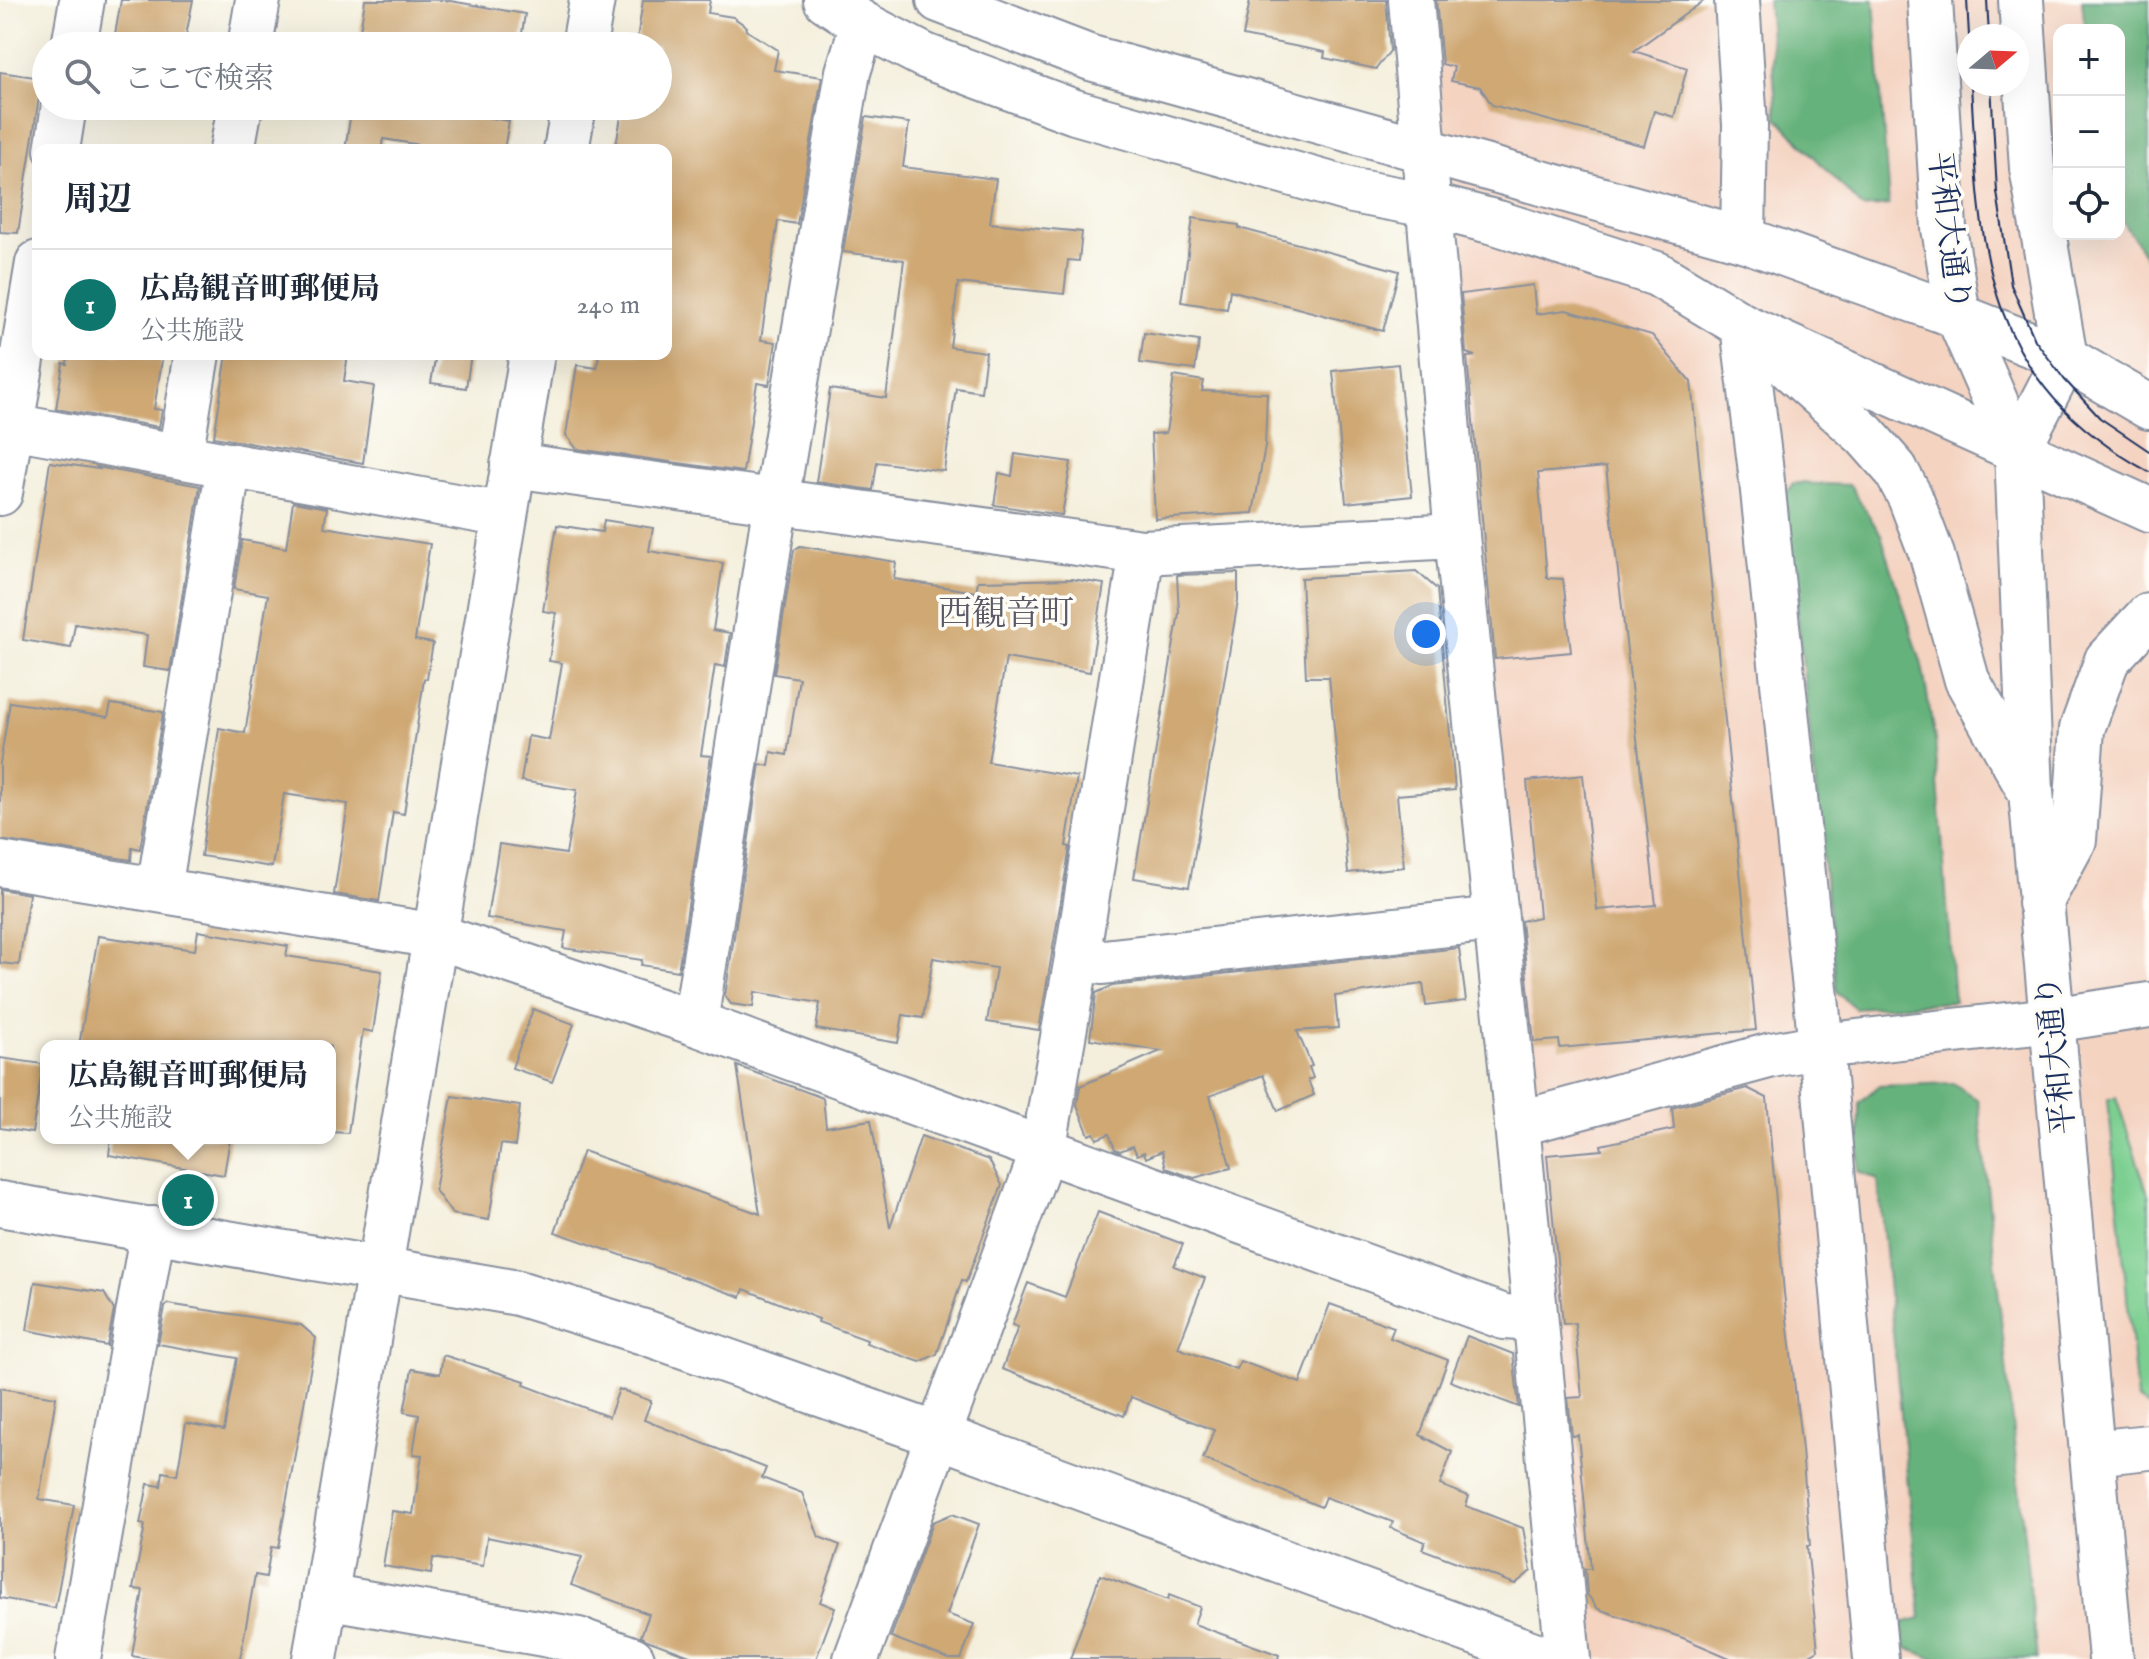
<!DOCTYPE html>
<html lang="ja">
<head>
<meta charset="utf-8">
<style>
  :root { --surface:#fff; --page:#f2f2f3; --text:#1f2937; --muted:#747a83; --line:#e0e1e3; --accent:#0f766e }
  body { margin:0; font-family:"IM FELL English","Noto Serif JP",serif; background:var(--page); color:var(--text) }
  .controls { position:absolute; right:24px; top:24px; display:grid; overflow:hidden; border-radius:16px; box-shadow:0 8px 32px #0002 }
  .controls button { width:72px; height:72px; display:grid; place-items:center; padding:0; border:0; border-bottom:2px solid var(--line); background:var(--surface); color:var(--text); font:40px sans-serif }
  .compass { position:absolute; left:1957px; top:24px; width:72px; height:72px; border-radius:50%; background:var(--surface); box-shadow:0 8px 32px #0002; rotate:71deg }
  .you { position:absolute; left:1426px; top:634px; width:28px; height:28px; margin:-20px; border:6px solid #fff; border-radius:50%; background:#1a73e8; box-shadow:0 0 0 12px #1a73e833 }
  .badge { display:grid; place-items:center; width:52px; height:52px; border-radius:50%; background:var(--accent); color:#fff; font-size:26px; font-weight:700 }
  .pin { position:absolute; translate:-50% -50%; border:4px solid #fff; box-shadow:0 2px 8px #0006 }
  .popup { position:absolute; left:40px; top:1040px; width:296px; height:104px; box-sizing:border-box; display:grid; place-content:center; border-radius:16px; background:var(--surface); filter:drop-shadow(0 2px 6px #0005); font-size:26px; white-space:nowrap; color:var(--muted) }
  .popup b { font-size:30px; color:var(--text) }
  .popup::after { content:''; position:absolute; left:50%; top:100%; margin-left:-16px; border:16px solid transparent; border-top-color:var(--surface) }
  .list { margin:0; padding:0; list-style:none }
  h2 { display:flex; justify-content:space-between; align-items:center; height:104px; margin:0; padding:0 32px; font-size:34px }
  h2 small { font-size:26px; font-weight:400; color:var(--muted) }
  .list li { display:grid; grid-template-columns:52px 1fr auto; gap:24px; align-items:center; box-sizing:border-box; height:112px; padding:0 32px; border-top:2px solid var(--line) }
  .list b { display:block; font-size:30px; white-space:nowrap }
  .list p { margin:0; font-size:26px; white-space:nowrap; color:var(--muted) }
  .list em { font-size:26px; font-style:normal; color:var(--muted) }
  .icon { flex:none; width:44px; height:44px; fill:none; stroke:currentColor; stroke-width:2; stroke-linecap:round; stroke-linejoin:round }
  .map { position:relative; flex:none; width:2149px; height:1659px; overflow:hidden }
  .search { position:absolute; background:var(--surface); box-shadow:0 8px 32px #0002; left:32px; top:32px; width:640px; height:88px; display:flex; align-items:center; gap:20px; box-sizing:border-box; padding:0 28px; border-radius:44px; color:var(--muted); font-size:30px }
  .panel { position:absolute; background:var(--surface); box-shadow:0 8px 32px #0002; left:32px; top:144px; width:640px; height:216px; border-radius:16px }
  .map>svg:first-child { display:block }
</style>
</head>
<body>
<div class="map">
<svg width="2149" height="1659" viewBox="0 0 2149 1659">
  <rect width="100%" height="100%" fill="#fdfcf7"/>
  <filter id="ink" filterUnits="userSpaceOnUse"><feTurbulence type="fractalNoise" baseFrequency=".0125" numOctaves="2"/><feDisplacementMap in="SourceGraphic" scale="16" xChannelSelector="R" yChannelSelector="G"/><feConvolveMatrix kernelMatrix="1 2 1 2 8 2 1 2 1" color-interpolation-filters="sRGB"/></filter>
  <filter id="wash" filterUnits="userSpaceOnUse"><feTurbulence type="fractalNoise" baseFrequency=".006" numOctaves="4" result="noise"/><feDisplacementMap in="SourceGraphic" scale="32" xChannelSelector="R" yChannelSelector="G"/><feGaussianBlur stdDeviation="1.8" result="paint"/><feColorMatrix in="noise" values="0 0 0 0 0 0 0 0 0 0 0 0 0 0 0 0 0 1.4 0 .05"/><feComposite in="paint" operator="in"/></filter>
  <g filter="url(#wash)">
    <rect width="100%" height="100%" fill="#f4efdc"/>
    <path fill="#f4d3c1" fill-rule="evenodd" d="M1412,0H2149V1659H1572ZM2059,30H2119V234H2059ZM1969,36H2017V84H1969Z"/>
    <polygon fill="#7dcf91" stroke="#4c7f78" stroke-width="2" points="2116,1097 2149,1197 2149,1407 2137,1399 2108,1099"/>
    <g fill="#66b27b" stroke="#40706c" stroke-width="2">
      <polygon points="1768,0 1874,0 1889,205 1863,208 1777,118"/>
      <polygon points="2082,0 2149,0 2149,262 2119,215 2119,30 2085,30"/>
      <polygon points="1793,483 1850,485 1881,535 1922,665 1935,740 1954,1002 1855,1008 1837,993 1785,496"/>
      <polygon points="1953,1083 1978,1100 2037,1659 1935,1659 1904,1647 1901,1623 1921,1618 1878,1180 1858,1172 1859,1103 1878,1086"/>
    </g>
    <g id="blocks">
      <g fill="#cfa873">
        <polygon points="121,0 193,0 184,46 113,46"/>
        <polygon points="365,0 445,0 525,14 520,46 403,46 404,38 360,31"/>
        <polygon points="643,0 710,0 708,13 733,17 747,27 746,30 778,50 774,70 822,77 797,224 778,221 761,340 776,342 769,385 757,383 743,472 577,449 566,435 577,365 597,368 599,354 666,354 666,150 615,150 623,106 658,106 658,46 636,46"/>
        <polygon points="1250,0 1386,0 1390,51 1376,69 1324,58 1325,52 1243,36"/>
        <polygon points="1436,0 1705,0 1634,51 1687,68 1674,117 1654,111 1644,146 1492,105 1480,87 1451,81 1454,67 1442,64"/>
        <polygon points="0,72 42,78 18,233 0,232"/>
        <polygon points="352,106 420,106 509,121 504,150 451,150 383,139 381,150 345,150"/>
        <polygon points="866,117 909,123 903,167 996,179 990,223 1082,232 1079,261 1068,260 1064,294 958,283 950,347 986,352 981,392 956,388 944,471 877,462 873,490 816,482 830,389 886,398 904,260 843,252"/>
        <polygon points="1193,218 1239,225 1239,228 1399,271 1383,331 1230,290 1227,309 1181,302"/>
        <polygon points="1533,285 1536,314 1566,310 1652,335 1691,382 1756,1030 1560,1048 1559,1040 1534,1042 1521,921 1539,917 1527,781 1583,775 1597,910 1656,905 1606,467 1538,473 1547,578 1563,579 1571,652 1495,659 1467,357 1475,356 1466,353 1461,294"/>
        <polygon points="1144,333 1199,341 1195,370 1140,363"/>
        <polygon points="68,354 163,354 154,409 162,410 159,427 56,409 63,363 67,364"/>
        <polygon points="227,354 348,354 344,381 374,386 363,463 214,437"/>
        <polygon points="436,354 471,354 466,388 431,383"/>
        <polygon points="1398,364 1412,496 1346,503 1333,371"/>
        <polygon points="1174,376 1204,381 1202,391 1267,393 1265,446 1253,513 1155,519 1151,434 1166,433"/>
        <polygon points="1015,454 1071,462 1062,515 994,505 999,473 1012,476"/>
        <polygon points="50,462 99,469 97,467 200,486 170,671 143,667 147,635 75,624 71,648 23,640"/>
        <polygon points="293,502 327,508 324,527 430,544 415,640 433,643 427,679 424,679 404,814 393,812 379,901 334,894 348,804 284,794 272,867 201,856 219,728 245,733 268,595 234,589 242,540 286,548"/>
        <polygon points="604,520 653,528 649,551 723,563 713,630 730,633 725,667 715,665 701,755 711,756 678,971 641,965 642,960 563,948 566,931 487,918 499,844 566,854 577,790 521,781 528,736 549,740 562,663 549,661 556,613 543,611 557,525 602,532"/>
        <polygon points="800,546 896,562 894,579 976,592 978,581 1072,579 1104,584 1090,672 1006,658 988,762 1077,777 1066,846 1070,847 1039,1030 987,1022 996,968 933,958 923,1018 903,1015 898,1043 816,1029 820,1003 755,992 753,1007 731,1004 725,996 760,764 769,766 771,752 787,755 799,678 774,674 794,550"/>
        <polygon points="1416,571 1437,589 1455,790 1397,795 1404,867 1348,873 1329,677 1306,677 1301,578"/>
        <polygon points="1238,573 1238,601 1189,887 1134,878 1179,613 1177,575"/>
        <polygon points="10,702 108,717 111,704 163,712 140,849 132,847 131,860 0,840 0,763"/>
        <polygon points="0,889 29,894 19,965 0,963"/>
        <polygon points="198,931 288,946 286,956 382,971 373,1032 363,1030 348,1133 330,1132 330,1046 79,1046 98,936 195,950"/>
        <polygon points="1459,948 1466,1001 1426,1006 1423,984 1335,996 1338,1028 1297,1031 1312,1066 1309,1067 1313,1078 1308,1080 1314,1095 1278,1111 1263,1075 1210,1096 1231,1168 1194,1178 1166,1168 1162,1151 1146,1158 1144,1152 1137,1155 1133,1146 1120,1151 1115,1149 1109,1134 1097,1139 1094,1133 1089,1135 1077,1105 1080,1086 1161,1051 1090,1039 1096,993 1112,986"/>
        <polygon points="533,1009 574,1024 552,1082 512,1068"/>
        <polygon points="0,1058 43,1064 32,1133 0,1128"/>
        <polygon points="737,1066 823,1098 826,1127 871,1120 890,1228 921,1136 989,1160 1002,1185 966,1282 962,1280 937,1354 920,1362 866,1343 867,1340 818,1322 819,1319 744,1289 741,1297 555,1232 583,1151 760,1214"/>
        <polygon points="1747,1088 1767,1098 1784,1293 1802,1450 1810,1546 1807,1546 1818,1650 1803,1659 1732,1659 1683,1638 1598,1609 1587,1594 1585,1569 1591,1569 1578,1435 1572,1436 1568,1398 1582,1397 1575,1323 1563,1324 1547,1155 1602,1150 1601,1145 1674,1129 1672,1108"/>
        <polygon points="452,1096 520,1106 515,1146 501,1144 489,1220 452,1214 435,1190"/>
        <polygon points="111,1138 230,1138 224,1175 109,1155"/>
        <polygon points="1098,1212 1183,1244 1174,1266 1205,1278 1178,1348 1236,1369 1240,1361 1300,1383 1330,1304 1394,1327 1390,1338 1448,1360 1420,1435 1452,1452 1440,1485 1469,1496 1466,1506 1523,1528 1531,1571 1515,1584 1422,1549 1425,1542 1391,1528 1393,1522 1325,1497 1321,1507 1203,1459 1214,1430 1131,1397 1124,1416 1002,1369 1018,1327 1012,1325 1028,1283 1065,1297"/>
        <polygon points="35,1282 104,1293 114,1310 107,1346 27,1330"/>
        <polygon points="168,1304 301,1325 316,1338 278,1548 271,1547 266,1577 255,1575 240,1659 148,1659 132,1656 143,1590 133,1589 145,1525 140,1524 148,1484 161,1486 163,1472 177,1475 186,1423 224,1430 237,1358 158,1344 165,1307"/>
        <polygon points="1467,1336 1513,1354 1519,1407 1450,1381"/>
        <polygon points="443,1355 525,1381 524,1385 609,1417 619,1389 651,1401 644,1420 766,1468 762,1478 802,1493 819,1537 840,1545 820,1602 835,1608 816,1659 698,1659 647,1640 641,1636 649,1614 571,1585 582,1557 487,1537 483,1566 433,1558 431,1574 383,1566 392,1511 413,1514 422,1455 413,1454 419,1415 404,1412 412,1369 440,1374"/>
        <polygon points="0,1388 56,1397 39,1499 74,1505 55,1608 0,1598"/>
        <polygon points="952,1514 979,1524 947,1614 974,1624 961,1659 949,1659 891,1637 933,1522"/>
        <polygon points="1100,1575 1168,1600 1169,1595 1200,1607 1194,1624 1279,1655 1278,1659 1070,1659"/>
      </g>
    </g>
  </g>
  <g filter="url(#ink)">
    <use href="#blocks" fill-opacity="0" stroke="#888f9d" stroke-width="2"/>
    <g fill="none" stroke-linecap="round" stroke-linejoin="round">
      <defs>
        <g id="minor">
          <polyline points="826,0 863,24 925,56 1075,112 1353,191 1428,205 1498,223 1657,274 1743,326 2149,510"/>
          <polyline points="939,0 1091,58 1743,239 1958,316 2065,358 2149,407"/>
          <polyline points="1411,0 1457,536 1517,1124 1568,1659"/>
          <polyline points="1737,0 1745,125 1743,239"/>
          <polyline points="1930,0 1944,228 1958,316 2017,451 2031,792 2111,1659"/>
          <polyline points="74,46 82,0"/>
          <polyline points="250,46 258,0"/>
          <polyline points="584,46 592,0"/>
          <polyline points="57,150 64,106"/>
          <polyline points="232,150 240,106"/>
          <polyline points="566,150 574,106"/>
          <polyline points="1743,326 1761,472 1821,1046 1876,1659"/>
          <polyline points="1775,355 1865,435 1895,469 1910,497 1932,555 1967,680 2027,786"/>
          <polyline points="0,424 505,515"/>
          <polyline points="2017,451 2065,358 2032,168 2021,0"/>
          <polyline points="180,456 197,354"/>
          <polyline points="513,465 1142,552 1457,536"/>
          <polyline points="0,493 38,263"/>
          <polyline points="0,864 436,936 695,1023 1504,1317 1535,1319"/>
          <polyline points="159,889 229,465"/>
          <polyline points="2040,903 2074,840 2082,729 2107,660 2149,615"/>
          <polyline points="1077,958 1103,962 1495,919"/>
          <polyline points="695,1023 776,501 848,72 863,24"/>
          <polyline points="1517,1124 1772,1055 1821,1046 2052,1020 2149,1005"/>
          <polyline points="0,1204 518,1293 647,1333 937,1435 1547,1659"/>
          <polyline points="2092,1453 2149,1447"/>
          <polyline points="325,1596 578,1640 632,1659"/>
          <polyline points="78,1659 153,1229"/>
          <polyline points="315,1659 532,354"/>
          <polyline points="856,1659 1043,1151 1077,958 1142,552"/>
        </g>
      </defs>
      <use href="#minor" stroke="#888f9d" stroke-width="48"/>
      <use href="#minor" stroke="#fff" stroke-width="44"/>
      <g stroke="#1b2f5e" stroke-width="2">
        <polyline points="1967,0 1969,36"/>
        <polyline points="1987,0 1989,36"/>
        <path d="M1971,84C1980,253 1983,381 2149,472"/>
        <polyline points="1991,84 1997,192 2011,285 2035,340 2064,379 2100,418 2149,451"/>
      </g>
    </g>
  </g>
  <g text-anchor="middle" stroke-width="7" stroke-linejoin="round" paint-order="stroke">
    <g font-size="32" fill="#1b2f5e" stroke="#fdfcf7">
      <text transform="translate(1950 231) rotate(83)" y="11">平和大通り</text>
      <text transform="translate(2055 1055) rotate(-96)" y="11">平和大通り</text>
    </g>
    <g font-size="34" fill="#5a5965" stroke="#fdfcf7">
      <text x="1006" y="624">西観音町</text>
    </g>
  </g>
</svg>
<div class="controls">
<button>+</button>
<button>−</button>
<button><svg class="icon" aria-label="locate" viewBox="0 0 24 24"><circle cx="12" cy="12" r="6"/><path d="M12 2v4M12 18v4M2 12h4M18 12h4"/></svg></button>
</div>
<svg class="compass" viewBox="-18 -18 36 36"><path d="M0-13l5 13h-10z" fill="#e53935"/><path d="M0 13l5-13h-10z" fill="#747a83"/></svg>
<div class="you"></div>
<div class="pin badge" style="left:188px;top:1200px">1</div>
<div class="popup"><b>広島観音町郵便局</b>公共施設</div>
<div class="search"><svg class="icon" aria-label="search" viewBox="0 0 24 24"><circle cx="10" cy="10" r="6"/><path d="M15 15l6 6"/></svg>ここで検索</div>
<section class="panel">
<h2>周辺<small></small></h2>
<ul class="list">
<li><span class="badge">1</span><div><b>広島観音町郵便局</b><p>公共施設</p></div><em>240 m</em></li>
</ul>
</section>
</div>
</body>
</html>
